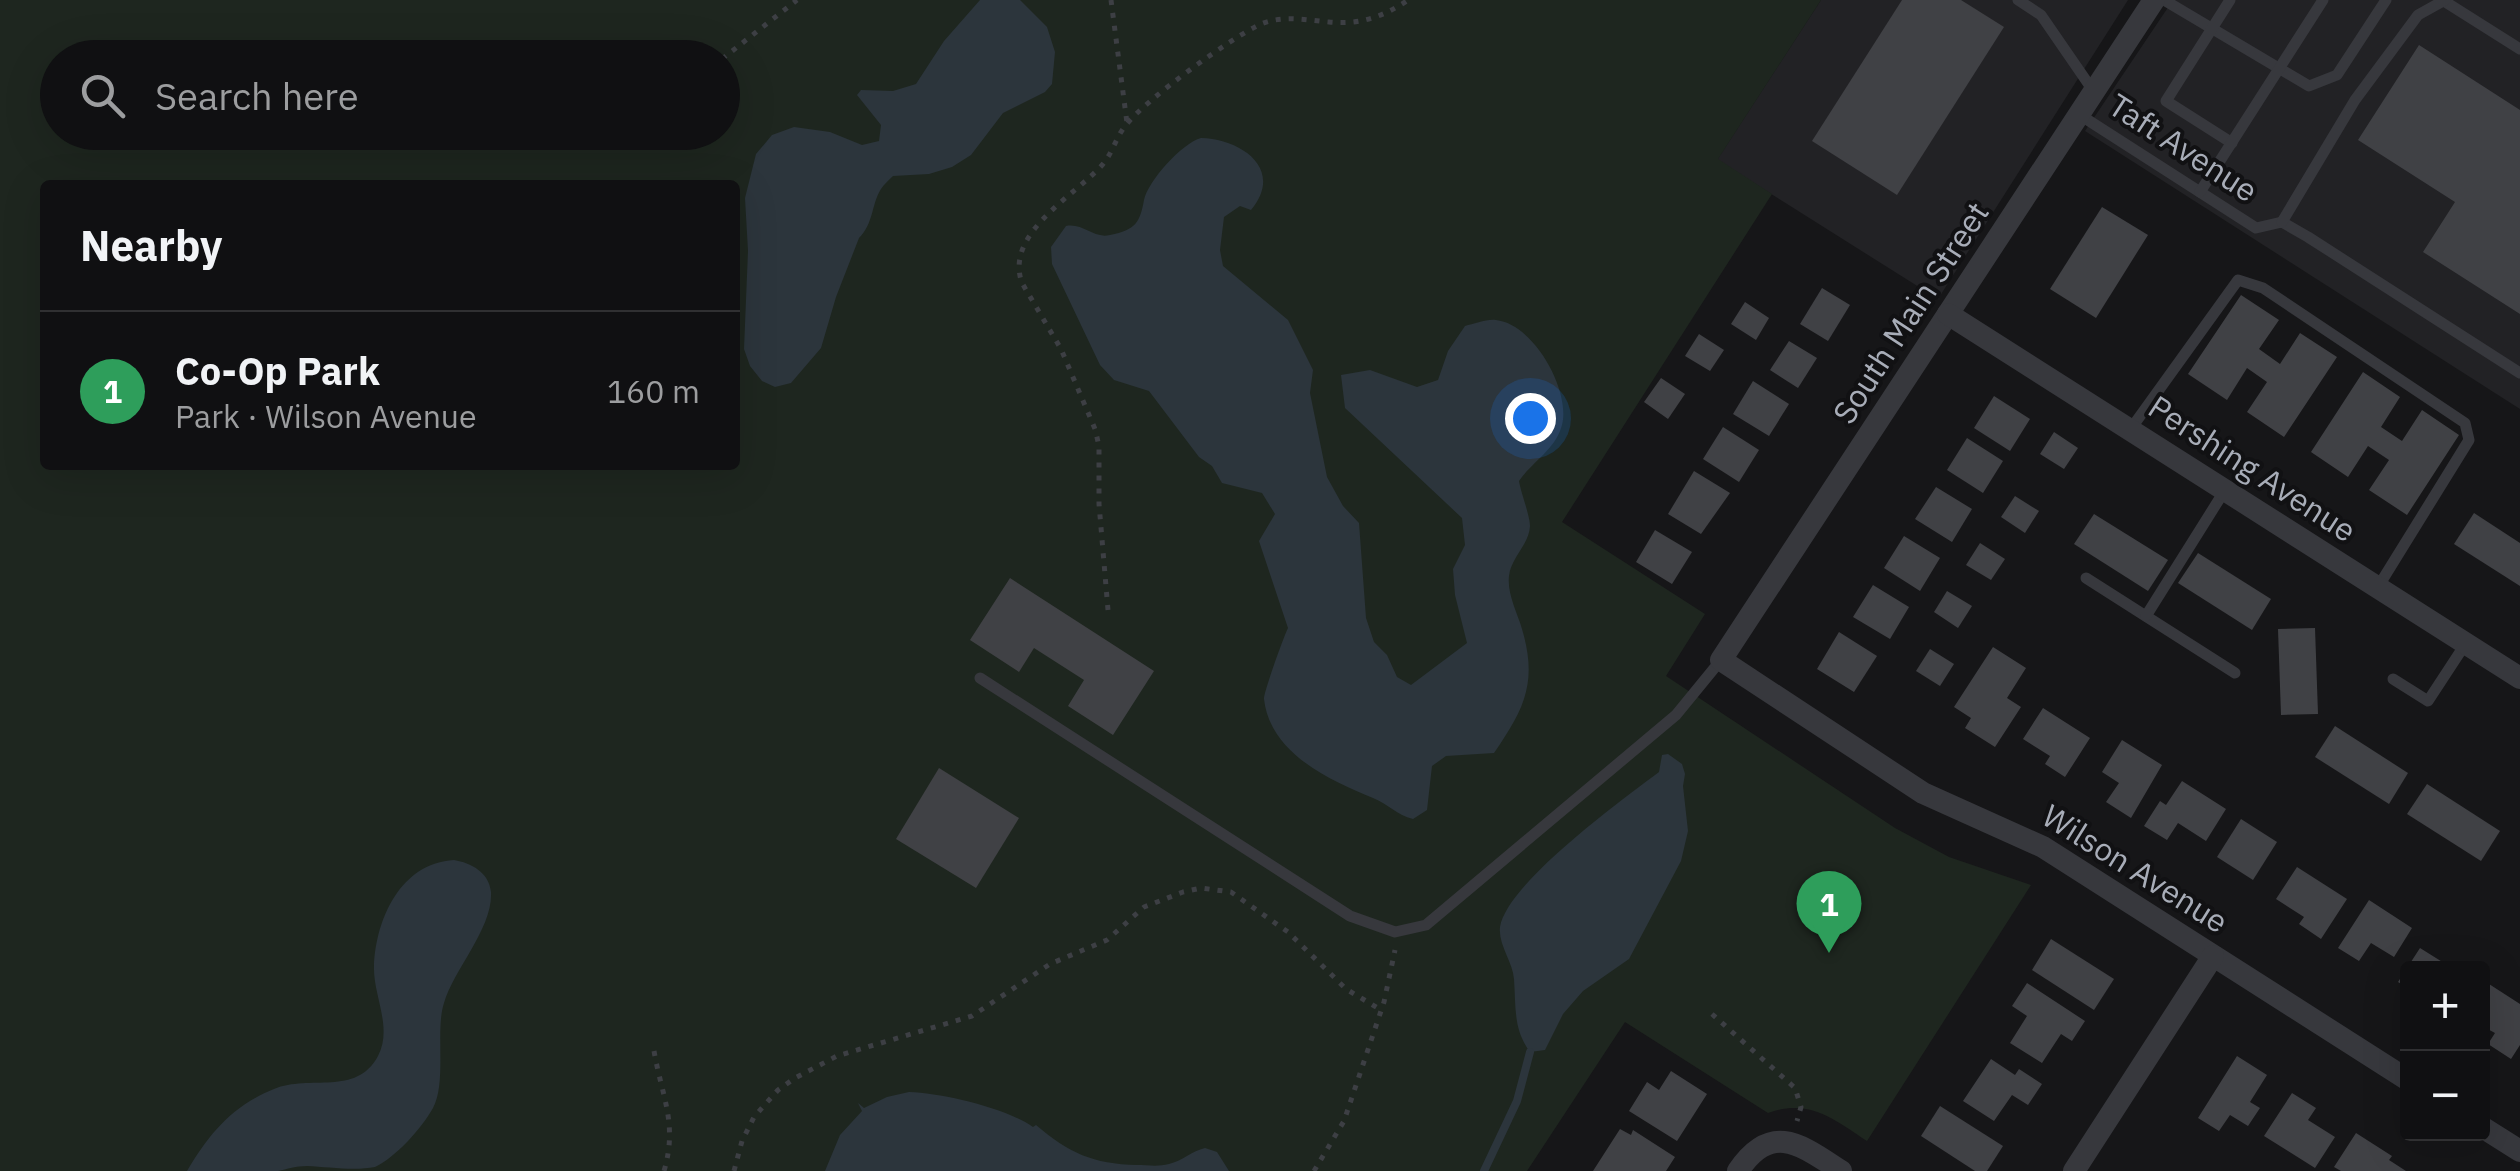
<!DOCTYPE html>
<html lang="en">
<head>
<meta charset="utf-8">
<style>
  :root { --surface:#101012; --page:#19191b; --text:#f1f3f6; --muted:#9c9d9f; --line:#303032; --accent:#f2b134 }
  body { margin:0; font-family:"IBM Plex Sans",sans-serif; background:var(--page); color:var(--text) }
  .controls { position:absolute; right:30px; bottom:30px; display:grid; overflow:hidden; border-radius:10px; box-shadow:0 10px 40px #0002 }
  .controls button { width:90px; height:90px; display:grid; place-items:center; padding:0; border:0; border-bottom:2px solid var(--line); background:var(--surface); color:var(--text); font:50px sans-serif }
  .you { position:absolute; left:1530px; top:418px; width:35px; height:35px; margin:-25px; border:8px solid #fff; border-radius:50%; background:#1a73e8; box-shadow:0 0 0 15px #1a73e833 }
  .badge { display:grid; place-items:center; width:65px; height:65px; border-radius:50%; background:var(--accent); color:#fff; font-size:32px; font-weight:700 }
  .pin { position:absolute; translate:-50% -82px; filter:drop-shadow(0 2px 5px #0008) }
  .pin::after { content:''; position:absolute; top:52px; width:35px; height:30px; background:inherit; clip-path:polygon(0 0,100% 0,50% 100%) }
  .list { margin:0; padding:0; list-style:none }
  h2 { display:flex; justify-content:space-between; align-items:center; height:130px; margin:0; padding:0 40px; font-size:42px }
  h2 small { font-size:32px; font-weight:400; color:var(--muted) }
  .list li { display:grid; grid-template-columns:65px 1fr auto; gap:30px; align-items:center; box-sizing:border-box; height:160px; padding:0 40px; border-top:2px solid var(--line) }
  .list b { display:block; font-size:38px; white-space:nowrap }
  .list p { margin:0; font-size:32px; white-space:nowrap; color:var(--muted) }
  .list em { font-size:32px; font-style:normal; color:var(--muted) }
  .icon { flex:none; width:55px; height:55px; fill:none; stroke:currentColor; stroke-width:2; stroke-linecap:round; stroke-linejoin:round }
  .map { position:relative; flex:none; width:2520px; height:1171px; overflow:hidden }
  .search { position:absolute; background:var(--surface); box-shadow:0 10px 40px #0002; left:40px; top:40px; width:700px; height:110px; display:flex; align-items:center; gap:25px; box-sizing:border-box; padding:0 35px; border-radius:55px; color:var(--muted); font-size:38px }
  .panel { position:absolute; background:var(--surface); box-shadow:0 10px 40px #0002; left:40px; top:180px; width:700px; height:290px; border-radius:10px }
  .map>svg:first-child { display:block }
</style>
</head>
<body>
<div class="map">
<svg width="2520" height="1171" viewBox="0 0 2520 1171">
  <rect width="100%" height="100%" fill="#161618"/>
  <g fill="#222225">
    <polygon points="1821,0 2128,0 1938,299 1717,160"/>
    <polygon points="2173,0 2520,0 2520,409 2085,131"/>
  </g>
  <path fill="#1e261f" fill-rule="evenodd" d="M0,0H1821L1718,159L1772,194L1562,522L1705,614L1666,676L1895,828L1949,857L2031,885L1867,1141C1834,1119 1809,1098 1768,1113L1625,1022L1527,1171H0ZM58,58H722V132H58ZM45,185H735V465H45Z"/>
  <g fill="#2c353c">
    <path d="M980,0H1020L1047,27L1055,52L1052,84L1045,92L1003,113L971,155L952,167L929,174L893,176C889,180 884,184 881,189C871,205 874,223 859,238L836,297L821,348L791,383L775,387L762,381L750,366L744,349L748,251L745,198L756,154L772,135L794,127L830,132L862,145L879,141L881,125L857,95L861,90L893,91L916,84L944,41Z"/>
    <path d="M1201,138C1241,139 1285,169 1251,210L1240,206L1224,217L1220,250L1223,266L1288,320L1313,370L1310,393L1327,477L1343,506L1359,523L1366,618L1374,642L1387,655L1397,677L1411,685L1467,643L1455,595L1453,569L1465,545L1462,518L1345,408L1341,375L1370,370L1417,387L1438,380L1448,351L1465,326C1474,324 1486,319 1496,320C1534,324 1571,391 1562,425C1556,449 1532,462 1519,481C1521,493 1530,516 1530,526C1529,545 1511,557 1509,576C1507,594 1517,612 1522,629C1538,683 1524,709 1494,753L1446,756L1432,766L1427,810L1413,819C1397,815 1388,804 1373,798C1329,780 1270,753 1264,699C1263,694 1284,636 1288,628L1259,541L1275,514L1262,493L1222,483L1212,466L1199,457L1149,391L1114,380L1100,365L1052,264L1051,247L1066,226C1084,223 1093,239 1110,235C1136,230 1140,222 1144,200C1148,181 1182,143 1201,138Z"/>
    <path d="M1668,754L1682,764L1685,774L1683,786L1688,831L1681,861L1629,959L1583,991L1563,1014L1545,1050L1530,1052C1513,1029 1516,1007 1514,979C1513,962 1498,945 1500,927C1507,883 1622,800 1659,772L1662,755Z"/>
    <path d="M454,860C471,863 489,872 491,892C493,928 454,969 444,1003C435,1030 447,1082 433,1108C421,1129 396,1157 375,1167C355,1171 328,1167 307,1166C296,1166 287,1169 278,1171C250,1171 215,1171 187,1171C209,1134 232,1106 274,1089C310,1074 356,1097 378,1056C393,1027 373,996 374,966C376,918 401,863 454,860Z"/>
    <path d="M909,1092C942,1093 1006,1108 1033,1127L1036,1125C1069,1153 1093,1164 1137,1165C1147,1165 1158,1167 1169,1164C1182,1161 1192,1151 1205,1148L1217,1152L1229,1171H825L840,1135L862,1111L858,1103L864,1108L887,1097Z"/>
  </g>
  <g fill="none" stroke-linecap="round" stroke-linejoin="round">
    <polyline stroke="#2c353c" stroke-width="8" points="1484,1171 1517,1101 1530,1052"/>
  </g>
  <g fill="#404145">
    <polygon points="1902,0 1961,0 2004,27 1897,195 1812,141"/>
    <polygon points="2419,45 2520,110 2520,314 2423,252 2455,202 2358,140"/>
    <polygon points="2102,207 2148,235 2096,318 2050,289"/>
    <polygon points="1822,288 1850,305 1828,341 1800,324"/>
    <polygon points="2241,295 2279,320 2259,349 2280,364 2300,333 2337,357 2284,437 2247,412 2267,382 2247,368 2227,400 2188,374"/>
    <polygon points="1745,302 1769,318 1756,340 1731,324"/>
    <polygon points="1699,334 1724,350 1710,371 1685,356"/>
    <polygon points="1789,341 1817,358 1798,388 1770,370"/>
    <polygon points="2363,372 2400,397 2381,427 2402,441 2422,410 2459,435 2407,515 2369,490 2389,460 2368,446 2348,477 2311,452"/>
    <polygon points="1661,378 1685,394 1668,419 1644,402"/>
    <polygon points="1753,381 1789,404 1769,436 1733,414"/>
    <polygon points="1994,396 2030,419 2010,451 1974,428"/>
    <polygon points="1723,427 1759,450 1739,482 1703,459"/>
    <polygon points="2054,432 2078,448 2064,469 2040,454"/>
    <polygon points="1967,438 2003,461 1983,493 1947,470"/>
    <polygon points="1694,471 1730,493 1701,534 1668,514"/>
    <polygon points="1936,487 1972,509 1952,542 1915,519"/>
    <polygon points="2015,496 2039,511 2025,533 2001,517"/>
    <polygon points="2474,513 2520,543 2520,586 2454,544"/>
    <polygon points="2094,514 2168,560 2148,591 2074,544"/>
    <polygon points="1655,530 1692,552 1672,584 1636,562"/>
    <polygon points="1904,536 1940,558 1920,591 1884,568"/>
    <polygon points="1980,543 2005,559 1991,580 1966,565"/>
    <polygon points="2198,553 2271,599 2252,630 2178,583"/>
    <polygon points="1010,578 1154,671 1113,735 1068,706 1084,680 1034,648 1019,672 970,640"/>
    <polygon points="1873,585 1909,607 1890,639 1853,617"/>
    <polygon points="1947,591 1972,606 1958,628 1934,612"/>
    <polygon points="2315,628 2318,714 2281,715 2278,629"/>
    <polygon points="1839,632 1877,656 1854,692 1817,669"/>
    <polygon points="1993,647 2026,668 2007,698 2021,707 1995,747 1965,728 1971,718 1954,707"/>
    <polygon points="1930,649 1954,664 1940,686 1916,671"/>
    <polygon points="2043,708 2090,738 2065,777 2045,764 2050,756 2023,739"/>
    <polygon points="2335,726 2408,773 2389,804 2315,757"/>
    <polygon points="2122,740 2162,765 2131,818 2106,802 2119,783 2102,772"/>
    <polygon points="939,768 1019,818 976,888 896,839"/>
    <polygon points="2182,781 2226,809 2206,841 2178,823 2167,840 2144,826 2160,801 2166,805"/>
    <polygon points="2427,784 2500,831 2481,861 2407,814"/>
    <polygon points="2241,819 2277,842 2253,880 2217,857"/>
    <polygon points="2297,867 2347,899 2321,939 2299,924 2304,917 2276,899"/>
    <polygon points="2369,900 2412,928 2394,957 2371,943 2359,961 2338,948"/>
    <polygon points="2051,939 2114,979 2094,1010 2032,970"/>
    <polygon points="2420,948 2452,968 2408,968 2408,988 2398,982"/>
    <polygon points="2027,983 2085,1021 2072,1041 2061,1034 2042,1063 2010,1043 2027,1016 2012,1006"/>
    <polygon points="2489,984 2520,1004 2520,1045 2511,1059 2488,1044 2495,1033 2482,1026 2482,995"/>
    <polygon points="2237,1056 2267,1075 2250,1102 2260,1108 2248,1126 2230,1115 2219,1131 2198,1118"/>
    <polygon points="1991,1059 2015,1075 2019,1069 2042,1084 2028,1105 2012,1095 1994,1121 1963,1101"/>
    <polygon points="1671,1071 1707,1094 1677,1141 1629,1111 1647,1082 1659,1090"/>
    <polygon points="2292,1093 2316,1108 2308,1120 2335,1137 2315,1168 2264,1136"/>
    <polygon points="1940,1106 2003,1146 1987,1171 1975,1171 1921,1136"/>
    <polygon points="1620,1129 1631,1135 1633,1130 1675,1157 1666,1171 1593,1171"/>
    <polygon points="2356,1133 2392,1156 2389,1160 2406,1171 2341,1171 2334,1167"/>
  </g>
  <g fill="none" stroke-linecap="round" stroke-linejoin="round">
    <g stroke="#3d3f44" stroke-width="5" stroke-dasharray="5 8" stroke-linecap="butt">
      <polyline points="1111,0 1127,123"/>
      <polyline points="722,59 797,0"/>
      <path d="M1108,610L1099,504V446L1095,429L1061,349L1022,283C1004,233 1075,196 1103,164C1113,152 1116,137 1126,125C1145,100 1232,37 1261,24C1283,15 1305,20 1329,22C1359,25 1383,17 1408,0"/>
      <polyline points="1712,1014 1795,1088 1801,1107 1797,1121"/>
      <path d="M654,1051C662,1097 678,1124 664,1171"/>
      <polyline points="734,1171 742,1141 754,1117 778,1090 795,1078 837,1056 972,1016 1050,964 1107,940 1144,907 1183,892 1201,888 1231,892 1288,932 1346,989 1381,1010"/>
      <polyline points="1314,1171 1344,1121 1384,1002 1395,950"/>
    </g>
    <g stroke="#37383d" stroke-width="11">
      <polyline points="2018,0 2041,15 2094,92"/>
      <polyline points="2164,0 2309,86 2337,75 2386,0"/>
      <polyline points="2230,0 2166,101 2232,143"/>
      <polyline points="2444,1 2520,49"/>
      <polyline points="2080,115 2256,228 2282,222 2308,237 2520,373"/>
      <polyline points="2200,192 2323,0"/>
      <polyline points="2282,222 2355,100 2418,15 2445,0"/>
      <polyline points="2130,430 2238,280 2263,288 2465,423 2469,440 2378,587"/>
      <polyline points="2086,578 2235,673"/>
      <polyline points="2146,616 2225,490"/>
      <polyline points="980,678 1350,916 1395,932 1426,925 1676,715 1721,660"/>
      <polyline points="2393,679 2428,701 2466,643"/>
    </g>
    <g stroke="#37383d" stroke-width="22">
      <polyline points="2154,0 1721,660 1923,793 2043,847 2408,1080"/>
      <polyline points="1948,314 2520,678"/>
      <polyline points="2482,1127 2520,1151"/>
      <path d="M1738,1171C1772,1121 1801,1145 1841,1171"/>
      <polyline points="2074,1171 2213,956"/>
    </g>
  </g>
  <g text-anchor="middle" stroke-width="8" stroke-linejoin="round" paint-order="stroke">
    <g font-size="32" fill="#a8adb8" stroke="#111113">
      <text transform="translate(2183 148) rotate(33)" y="11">Taft Avenue</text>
      <text transform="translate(1911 313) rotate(-57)" y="11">South Main Street</text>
      <text transform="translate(2252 469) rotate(33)" y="11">Pershing Avenue</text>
      <text transform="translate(2135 869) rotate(32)" y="11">Wilson Avenue</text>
    </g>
  </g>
</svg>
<div class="controls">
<button>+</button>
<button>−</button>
</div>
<div class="you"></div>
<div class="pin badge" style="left:1829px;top:953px;background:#2e9e5b">1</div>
<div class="search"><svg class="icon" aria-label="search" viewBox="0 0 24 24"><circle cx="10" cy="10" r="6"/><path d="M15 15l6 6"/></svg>Search here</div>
<section class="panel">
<h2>Nearby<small></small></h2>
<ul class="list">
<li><span class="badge" style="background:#2e9e5b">1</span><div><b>Co-Op Park</b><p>Park · Wilson Avenue</p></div><em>160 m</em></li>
</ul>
</section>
</div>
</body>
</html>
